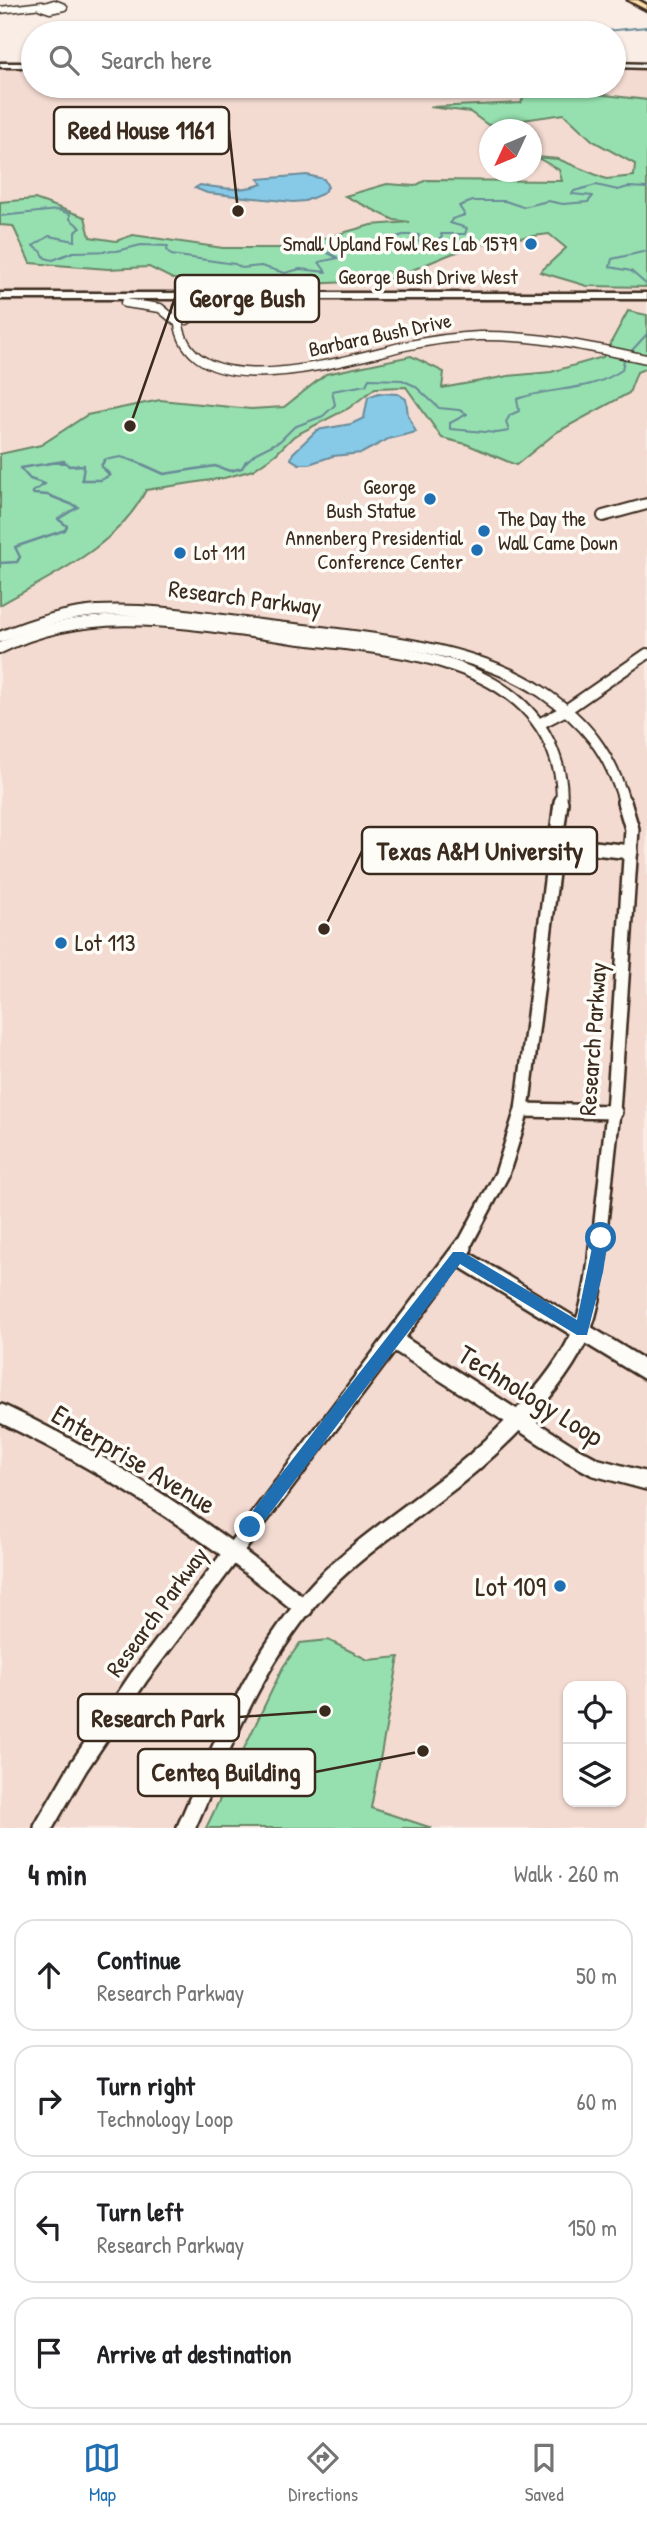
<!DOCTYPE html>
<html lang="en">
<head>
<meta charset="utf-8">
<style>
  :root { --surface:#fff; --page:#f6f6f6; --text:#202124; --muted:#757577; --line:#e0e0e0; --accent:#1f6fb2 }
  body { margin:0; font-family:"Patrick Hand",sans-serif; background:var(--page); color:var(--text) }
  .controls { position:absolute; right:21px; bottom:21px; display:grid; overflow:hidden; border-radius:14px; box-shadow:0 2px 5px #0004 }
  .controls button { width:63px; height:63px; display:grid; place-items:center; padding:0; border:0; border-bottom:2px solid var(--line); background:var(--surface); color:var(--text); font:35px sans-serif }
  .compass { position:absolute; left:479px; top:119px; width:63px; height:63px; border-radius:50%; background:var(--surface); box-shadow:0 2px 5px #0004; rotate:226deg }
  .stop { position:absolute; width:21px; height:21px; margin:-16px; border:5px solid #1f6fb2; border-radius:50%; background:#fff }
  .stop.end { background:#1f6fb2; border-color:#fff; box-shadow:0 2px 7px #0008 }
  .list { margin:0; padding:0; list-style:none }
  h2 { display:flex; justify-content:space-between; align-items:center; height:91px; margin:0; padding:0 28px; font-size:30px }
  h2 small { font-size:23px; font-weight:400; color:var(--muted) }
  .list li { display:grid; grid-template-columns:46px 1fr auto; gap:21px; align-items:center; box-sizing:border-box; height:112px; margin:0 14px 14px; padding:0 14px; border:2px solid var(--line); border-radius:21px }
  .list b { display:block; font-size:26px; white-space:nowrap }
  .list p { margin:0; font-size:23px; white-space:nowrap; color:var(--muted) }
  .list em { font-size:23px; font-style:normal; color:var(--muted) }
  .icon { flex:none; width:38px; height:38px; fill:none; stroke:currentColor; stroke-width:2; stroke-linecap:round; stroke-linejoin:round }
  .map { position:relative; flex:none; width:647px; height:1828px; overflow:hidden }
  .search { position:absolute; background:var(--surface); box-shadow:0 2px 5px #0004; left:21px; right:21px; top:21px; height:77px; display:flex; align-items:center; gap:18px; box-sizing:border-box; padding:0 24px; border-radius:38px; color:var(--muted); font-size:26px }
  .sheet { height:595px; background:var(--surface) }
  nav { display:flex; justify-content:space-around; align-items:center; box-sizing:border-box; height:98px; border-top:2px solid var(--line); background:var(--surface); font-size:19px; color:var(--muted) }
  nav a { display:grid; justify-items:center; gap:4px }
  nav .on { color:var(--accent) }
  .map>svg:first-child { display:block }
</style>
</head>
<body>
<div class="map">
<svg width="647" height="1828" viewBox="0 0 647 1828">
  <rect width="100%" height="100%" fill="#f9ede6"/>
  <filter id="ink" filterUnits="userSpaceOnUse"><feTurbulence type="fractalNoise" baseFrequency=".0143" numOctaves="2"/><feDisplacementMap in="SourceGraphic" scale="14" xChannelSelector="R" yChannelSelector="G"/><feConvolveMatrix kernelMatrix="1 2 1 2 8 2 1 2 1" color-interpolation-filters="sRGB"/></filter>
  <g filter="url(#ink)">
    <path fill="#f4dbd2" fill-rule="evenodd" d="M0,68H33V86H614V68H647V1828H0ZM490,130H532V172H490ZM568,1686H621V1802H568Z"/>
    <g fill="#96e0af" stroke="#688566" stroke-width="2">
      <polygon points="528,86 647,100 647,287 587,286 540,272 566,248 549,234 494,241 451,254 388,280 269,286 229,279 173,279 149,267 108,269 30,263 13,226 0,225 0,202 35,199 85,217 90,237 116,241 133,235 223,248 288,248 371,225 410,222 394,220 345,196 387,184 415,186 426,180 562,181 559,170 536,157 558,159 606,179 634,176 635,164 593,141 564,114 488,125 470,112 430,107 521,103"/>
      <path d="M628,311L647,315V368L637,372L629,393L557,432L516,465L466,444L442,438L406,387L375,388L349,408L294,436L276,454L253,470L224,478L146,490C117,547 54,574 0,605V454L41,445L87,415L160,400L251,409L284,407L326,374L411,356L444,372L442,388L508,376L551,372L603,357Z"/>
      <polygon points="328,1640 368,1660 399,1657 371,1808 432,1828 206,1828 283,1667 300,1643"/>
    </g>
    <g fill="#87cae8" stroke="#698a97" stroke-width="2">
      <path d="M307,175L324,179L328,187L322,194L305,201L293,202L207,193L195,188L200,185C220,188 242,192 262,184L258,179Z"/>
      <polygon points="379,393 398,394 406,399 408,415 416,432 388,439 362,453 333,456 309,464 299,464 291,459 293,453 317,430 351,424 364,418 368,397"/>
    </g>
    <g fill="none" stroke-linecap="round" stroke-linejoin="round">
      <g stroke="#698a97" stroke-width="2">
        <polyline points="520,33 560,33"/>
        <polyline points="585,33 647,27"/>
        <polyline points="0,216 58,210 70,214 70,219 81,228 75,232 75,241 49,236 33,246 41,251 45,258 53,260 73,252 117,251 141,245 168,246 167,250 171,255 235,264 242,268 261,266 285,273 300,269 326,272 319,262 338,258 328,253 383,246 387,245 387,240 403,235 419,235 416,241 431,243 442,237 441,234 465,234 467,228 450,223 452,219 465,215 459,206 473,201 505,201 523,207 548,201 563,204 588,202 593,196 572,194 574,191 596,185 618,190 628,187 647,188"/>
        <polyline points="647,251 612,259 610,267 631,271 647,285"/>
        <polyline points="49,463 66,463"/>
        <polyline points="103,463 104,460 121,457 140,463"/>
        <path d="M245,463L256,453L280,441L294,427L323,416L335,405L332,391L366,385L369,379L402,380L415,386L439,408L459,410L467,414L450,423V429L497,433L509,431L506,422L510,415L519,411L517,399C554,386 588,393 622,370L624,359L647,334"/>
      </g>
      <g stroke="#698a97" stroke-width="2.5">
        <polyline points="135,461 164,474 215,466 230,471 242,468 246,461"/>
        <polyline points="0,563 17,562 20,557 15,547 65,530 67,526 58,519 78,507 48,495 34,494 32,492 45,484 30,479 20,468 64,461 69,466 84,465 82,480 101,480 110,475 101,466 104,461"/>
      </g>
      <defs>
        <g id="minor-far4">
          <polygon points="54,3 64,7 50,10 41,7"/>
          <polyline points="0,10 42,5"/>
        </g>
        <g id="minor-far3">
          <path d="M185,297L184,303L178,307C173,416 347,359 405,346C428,341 455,337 479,336C538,335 590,347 647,359"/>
          <polyline points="125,303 160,308 176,321"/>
          <polyline points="187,320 202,308 223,303"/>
        </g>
        <g id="minor-far2">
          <polyline points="603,516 647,504"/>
          <path d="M0,637C31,624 62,614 97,611C152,608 206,618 260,625C347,636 468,642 542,692C586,722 610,753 625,804"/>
          <path d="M0,648C94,601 194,625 293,638C377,649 507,653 549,742C558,762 564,782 561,804"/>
          <polyline points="539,724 566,710 647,654"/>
        </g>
        <g id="minor-far1">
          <polyline points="557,844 631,852"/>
          <polyline points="522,1110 615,1112"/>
          <polyline points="462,1249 502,1174 522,1110 561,802"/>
          <polyline points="598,1249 613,1112 632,829 624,802"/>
        </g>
        <g id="minor">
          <polyline points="458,1256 647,1371"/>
          <polyline points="393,1340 571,1454 595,1467 647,1481"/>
          <path d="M0,1413C111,1465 209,1531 304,1608"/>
          <polyline points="43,1828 79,1766 139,1677 463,1247"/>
          <path d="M186,1828C223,1743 258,1653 323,1584C355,1551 394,1525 430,1497C481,1460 559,1389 582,1330C592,1303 596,1275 598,1247"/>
        </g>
        <g id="tertiary">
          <rect x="0" y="63" width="33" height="4"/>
          <polygon points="614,63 647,64 647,68 614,67"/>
        </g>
        <rect id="secondary" x="0" y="293" width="647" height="6"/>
        <polygon id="trunk" points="628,0 638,0 647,5 647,10"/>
      </defs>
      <use href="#minor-far4" stroke="#3b2a1e" stroke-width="9"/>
      <use href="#minor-far3" stroke="#3b2a1e" stroke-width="11"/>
      <use href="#minor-far2" stroke="#3b2a1e" stroke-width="14"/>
      <use href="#minor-far1" stroke="#3b2a1e" stroke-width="18"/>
      <use href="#minor" stroke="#3b2a1e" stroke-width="22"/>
      <use href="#tertiary" stroke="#3b2a1e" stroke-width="5"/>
      <use href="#secondary" stroke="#3b2a1e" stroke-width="5"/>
      <use href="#trunk" stroke="#3b2a1e" stroke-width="5"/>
      <use href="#minor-far4" stroke="#fdfcf7" stroke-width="6"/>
      <use href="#minor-far3" stroke="#fdfcf7" stroke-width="8"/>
      <use href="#minor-far2" stroke="#fdfcf7" stroke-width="10"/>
      <use href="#minor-far1" stroke="#fdfcf7" stroke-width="13"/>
      <use href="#minor" stroke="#fdfcf7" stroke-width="17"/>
      <use href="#tertiary" fill="#fdfcf7" fill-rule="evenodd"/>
      <use href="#secondary" fill="#fdfcf7" fill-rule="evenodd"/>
      <use href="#trunk" fill="#fddcac" fill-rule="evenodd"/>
    </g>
  </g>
  <polygon fill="#1f6fb2" points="601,1232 608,1238 603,1272 587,1335 577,1335 460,1264 255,1533 250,1535 244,1533 242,1527 244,1522 453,1252 463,1252 577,1320 594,1238"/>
  <g fill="#1f6fb2" stroke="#fdfcf7" stroke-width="2.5">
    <circle cx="531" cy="244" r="7"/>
    <circle cx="430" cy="499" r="7"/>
    <circle cx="484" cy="531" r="7"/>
    <circle cx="477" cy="550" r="7"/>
    <circle cx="180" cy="553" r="7"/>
    <circle cx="61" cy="943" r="7"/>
    <circle cx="560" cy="1586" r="7"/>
  </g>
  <g text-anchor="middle" stroke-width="7" stroke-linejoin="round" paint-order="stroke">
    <g font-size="21" fill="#3b2a1e" stroke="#fdfcf7" text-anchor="end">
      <text x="517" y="251">Small Upland Fowl Res Lab 1579</text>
      <text x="416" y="494">George<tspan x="416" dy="24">Bush Statue</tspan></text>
      <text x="498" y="526" text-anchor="start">The Day the<tspan x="498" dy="24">Wall Came Down</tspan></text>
      <text x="463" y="545">Annenberg Presidential<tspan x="463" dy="24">Conference Center</tspan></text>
      <text x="194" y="560" text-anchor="start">Lot 111</text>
    </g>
    <g font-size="21" fill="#3b2a1e" stroke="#fdfcf7">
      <text x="428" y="284">George Bush Drive West</text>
      <text transform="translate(380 335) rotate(-12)" y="7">Barbara Bush Drive</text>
    </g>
    <g font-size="24" fill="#3b2a1e" stroke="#fdfcf7">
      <text transform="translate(245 598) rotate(7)" y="8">Research Parkway</text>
      <text transform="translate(593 1039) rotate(-86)" y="8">Research Parkway</text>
      <text transform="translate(157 1612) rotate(-54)" y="8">Research Parkway</text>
    </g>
    <g font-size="24" fill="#3b2a1e" stroke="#fdfcf7" text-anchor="start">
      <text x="75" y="951">Lot 113</text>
    </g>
    <g font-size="28" fill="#3b2a1e" stroke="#fdfcf7">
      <text transform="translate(531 1395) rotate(32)" y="10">Technology Loop</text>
      <text transform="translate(134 1459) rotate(31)" y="10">Enterprise Avenue</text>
    </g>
    <g font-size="28" fill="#3b2a1e" stroke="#fdfcf7" text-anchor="end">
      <text x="546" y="1596">Lot 109</text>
    </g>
  </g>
  <path fill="none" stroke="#3b2a1e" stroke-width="2.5" d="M238 211L229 130M130 426L175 298M324 929L362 851M325 1711L239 1717M423 1751L315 1772"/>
  <g fill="#3b2a1e" stroke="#fdfcf7" stroke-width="2.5">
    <circle cx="238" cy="211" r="7"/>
    <circle cx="130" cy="426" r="7"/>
    <circle cx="324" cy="929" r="7"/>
    <circle cx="325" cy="1711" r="7"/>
    <circle cx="423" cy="1751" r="7"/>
  </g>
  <g fill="#fdfcf7" stroke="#3b2a1e" stroke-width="2.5">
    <rect x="54" y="107" width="175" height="47" rx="7"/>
    <rect x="175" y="275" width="144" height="47" rx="7"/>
    <rect x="362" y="827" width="235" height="47" rx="7"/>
    <rect x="78" y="1694" width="161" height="47" rx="7"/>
    <rect x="138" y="1749" width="177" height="47" rx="7"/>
  </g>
  <g font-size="26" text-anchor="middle" font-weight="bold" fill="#3b2a1e">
    <text x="141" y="139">Reed House 1161</text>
    <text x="247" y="307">George Bush</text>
    <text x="480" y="860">Texas A&amp;M University</text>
    <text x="158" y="1727">Research Park</text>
    <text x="226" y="1781">Centeq Building</text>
  </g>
</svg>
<div class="controls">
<button><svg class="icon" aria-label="locate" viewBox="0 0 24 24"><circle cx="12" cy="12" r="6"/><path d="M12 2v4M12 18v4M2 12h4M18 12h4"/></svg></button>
<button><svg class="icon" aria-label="layers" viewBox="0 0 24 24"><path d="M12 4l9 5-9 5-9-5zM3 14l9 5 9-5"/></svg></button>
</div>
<svg class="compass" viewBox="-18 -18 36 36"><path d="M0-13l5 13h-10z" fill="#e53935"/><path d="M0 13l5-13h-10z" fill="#757577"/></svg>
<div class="stop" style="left:601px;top:1238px"></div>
<div class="stop end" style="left:250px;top:1527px"></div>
<div class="search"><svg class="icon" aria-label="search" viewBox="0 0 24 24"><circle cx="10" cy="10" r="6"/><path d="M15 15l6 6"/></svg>Search here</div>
</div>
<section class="sheet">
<h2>4 min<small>Walk · 260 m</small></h2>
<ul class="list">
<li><svg class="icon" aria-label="ahead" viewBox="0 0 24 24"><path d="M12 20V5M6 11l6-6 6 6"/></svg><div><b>Continue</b><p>Research Parkway</p></div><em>50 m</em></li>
<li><svg class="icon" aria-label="right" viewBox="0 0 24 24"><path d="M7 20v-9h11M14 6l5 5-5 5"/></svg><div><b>Turn right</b><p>Technology Loop</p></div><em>60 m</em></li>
<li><svg class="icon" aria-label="left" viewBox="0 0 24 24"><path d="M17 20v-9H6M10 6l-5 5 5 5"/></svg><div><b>Turn left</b><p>Research Parkway</p></div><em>150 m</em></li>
<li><svg class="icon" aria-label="arrive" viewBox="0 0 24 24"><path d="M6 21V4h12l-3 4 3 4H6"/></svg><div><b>Arrive at destination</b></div></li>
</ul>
</section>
<nav>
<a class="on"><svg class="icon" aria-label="map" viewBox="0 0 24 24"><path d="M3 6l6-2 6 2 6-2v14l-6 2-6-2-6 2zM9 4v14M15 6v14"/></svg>Map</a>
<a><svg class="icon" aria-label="directions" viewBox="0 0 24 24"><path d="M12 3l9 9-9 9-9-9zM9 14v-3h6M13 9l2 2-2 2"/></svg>Directions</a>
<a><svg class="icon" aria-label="saved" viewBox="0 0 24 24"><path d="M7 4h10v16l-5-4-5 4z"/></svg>Saved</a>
</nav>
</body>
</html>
